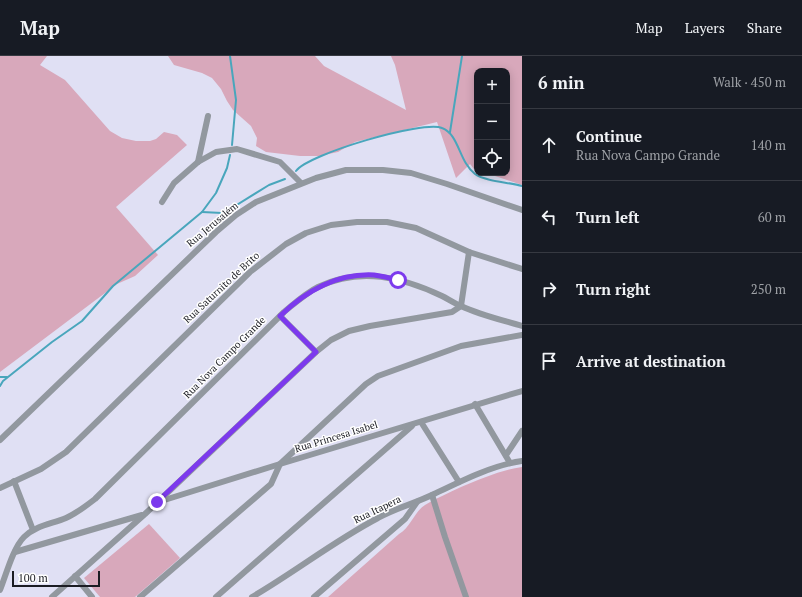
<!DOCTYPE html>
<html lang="en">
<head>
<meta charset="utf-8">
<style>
  :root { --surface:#171b24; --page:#20242c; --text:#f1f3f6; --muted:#9ea1a6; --line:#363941 }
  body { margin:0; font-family:"PT Serif",serif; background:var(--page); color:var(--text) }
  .controls { position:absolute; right:12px; top:12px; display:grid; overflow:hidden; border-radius:8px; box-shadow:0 2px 10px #0003 }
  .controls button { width:36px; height:36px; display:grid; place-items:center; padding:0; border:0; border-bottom:1px solid var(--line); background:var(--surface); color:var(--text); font:20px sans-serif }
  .scale { position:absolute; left:12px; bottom:10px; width:88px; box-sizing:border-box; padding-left:4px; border:2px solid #1b1c23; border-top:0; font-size:11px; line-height:14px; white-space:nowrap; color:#1b1c23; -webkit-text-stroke:3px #fff; paint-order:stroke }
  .stop { position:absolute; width:12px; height:12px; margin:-9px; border:3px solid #7c3aed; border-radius:50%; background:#fff }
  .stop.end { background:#7c3aed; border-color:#fff; box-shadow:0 1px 4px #0008 }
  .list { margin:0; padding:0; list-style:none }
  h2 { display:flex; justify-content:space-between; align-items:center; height:52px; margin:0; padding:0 16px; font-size:17px }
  h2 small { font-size:13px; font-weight:400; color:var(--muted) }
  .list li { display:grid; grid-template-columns:26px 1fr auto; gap:12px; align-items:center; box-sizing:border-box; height:72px; padding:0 16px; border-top:1px solid var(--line) }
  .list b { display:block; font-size:15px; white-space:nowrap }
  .list p { margin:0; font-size:13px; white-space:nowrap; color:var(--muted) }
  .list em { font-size:13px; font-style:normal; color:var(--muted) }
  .icon { flex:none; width:22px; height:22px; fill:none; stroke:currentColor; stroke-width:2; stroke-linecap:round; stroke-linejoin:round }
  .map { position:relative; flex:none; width:522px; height:541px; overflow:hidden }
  header { display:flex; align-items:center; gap:24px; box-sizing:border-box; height:56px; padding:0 20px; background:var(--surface); border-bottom:1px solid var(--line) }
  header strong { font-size:19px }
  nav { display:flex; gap:22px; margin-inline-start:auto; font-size:14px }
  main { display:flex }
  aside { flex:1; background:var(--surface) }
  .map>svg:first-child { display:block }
</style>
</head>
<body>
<header>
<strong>Map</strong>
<nav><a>Map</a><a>Layers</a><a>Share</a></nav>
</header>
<main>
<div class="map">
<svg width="522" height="541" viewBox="0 0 522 541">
  <rect width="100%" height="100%" fill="#e0e0f4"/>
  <g fill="#d8a8bb">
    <polygon points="0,0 47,0 40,9 65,24 110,75 122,82 136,85 150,85 156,83 164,76 177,79 187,89 116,151 158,199 135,220 117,228 0,316"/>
    <polygon points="168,0 315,0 324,10 406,54 395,9 391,0 522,0 522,129 486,117 507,117 507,15 477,15 477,114 474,113 470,108 456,122 437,66 355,86 338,96 319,100 300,100 266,96 256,90 257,82 251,70 233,54 227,45 221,33 212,22 202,17 174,9"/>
    <path d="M522,411V541H328L399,478C411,471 414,456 425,449C436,442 449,437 461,431C481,423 501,414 522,411Z"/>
    <polygon points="149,468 180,502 135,541 100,541 84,522"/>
  </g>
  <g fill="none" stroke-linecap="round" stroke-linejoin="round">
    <g stroke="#49a6bc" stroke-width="2">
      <polyline points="230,0 236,44 232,89"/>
      <polyline points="450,76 462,0"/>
      <path d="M296,115C308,98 423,64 442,72C459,78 459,106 475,118C486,126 509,126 522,130"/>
      <polyline points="202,156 222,157 227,155 269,129 285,123"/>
      <polyline points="0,321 7,321"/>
      <polyline points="0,330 3,325 52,286 82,265 113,230 202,156 216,137 227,112 230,99"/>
    </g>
    <g stroke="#92989f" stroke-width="6">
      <polyline points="198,106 208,60"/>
      <polyline points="162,146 174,127 198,106 216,96 237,93 280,106 301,127"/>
      <polyline points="280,260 316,296"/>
      <polyline points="475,348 510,407"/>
      <polyline points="421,366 459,426"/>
      <polyline points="0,384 216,176 236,159 256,146 316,122 346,114 383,114 411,117 447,128 522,154"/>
      <polyline points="506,399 522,375"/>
      <polyline points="14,425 33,474"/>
      <polyline points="0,432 41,413 66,396 250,216 286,188 306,177 331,169 357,166 387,166 416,172 469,196 522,213"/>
      <polyline points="432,439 445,481 466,541"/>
      <polyline points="158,446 280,408 522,335"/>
      <polyline points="15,496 142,459"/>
      <polyline points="75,520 92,541"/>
      <path d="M0,534C6,519 13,492 24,481C36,469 52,468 66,462C77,457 86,450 95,443L284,256C295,247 306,237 318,231C360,211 402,221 442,240C448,243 454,247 461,250C480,259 502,264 522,270"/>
      <polyline points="52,541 145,458 316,296 331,284 349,275 370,270 452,256 461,250 469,196"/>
      <polyline points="140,541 271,428 280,408 366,328 378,320 461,290 522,279"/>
      <polyline points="216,541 412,370"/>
      <path d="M252,541C295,516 334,485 378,462C396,452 416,447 434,438C461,425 493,409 522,405"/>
      <polyline points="314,541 405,463 417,446"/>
    </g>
  </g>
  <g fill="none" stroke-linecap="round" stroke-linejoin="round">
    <path stroke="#7c3aed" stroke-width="5" d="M157,446L316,296L280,260C306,235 337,217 374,219C382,220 390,222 398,224"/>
  </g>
  <g text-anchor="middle" stroke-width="3" stroke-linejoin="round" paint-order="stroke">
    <g font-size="10" fill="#1b1c23" stroke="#fff">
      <text transform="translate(212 168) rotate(-40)" y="4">Rua Jerusalém</text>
      <text transform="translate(221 231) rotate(-43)" y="4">Rua Saturnito de Brito</text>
      <text transform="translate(224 301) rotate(-45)" y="4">Rua Nova Campo Grande</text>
      <text transform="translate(336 380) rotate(-17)" y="4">Rua Princesa Isabel</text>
      <text transform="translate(377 453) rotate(-26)" y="4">Rua Itapera</text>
    </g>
  </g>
</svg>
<div class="controls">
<button>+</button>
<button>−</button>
<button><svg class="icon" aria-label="locate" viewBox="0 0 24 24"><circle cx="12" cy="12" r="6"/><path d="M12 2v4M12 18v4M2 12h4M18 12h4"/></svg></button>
</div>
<div class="scale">100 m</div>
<div class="stop" style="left:398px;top:224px"></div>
<div class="stop end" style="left:157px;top:446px"></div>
</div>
<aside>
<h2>6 min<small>Walk · 450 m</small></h2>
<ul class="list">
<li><svg class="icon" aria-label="ahead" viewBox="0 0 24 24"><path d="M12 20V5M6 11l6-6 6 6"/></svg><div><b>Continue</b><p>Rua Nova Campo Grande</p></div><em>140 m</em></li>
<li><svg class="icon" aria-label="left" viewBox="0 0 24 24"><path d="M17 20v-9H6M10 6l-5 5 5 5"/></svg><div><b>Turn left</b></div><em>60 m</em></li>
<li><svg class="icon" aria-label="right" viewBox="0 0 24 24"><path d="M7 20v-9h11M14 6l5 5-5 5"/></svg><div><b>Turn right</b></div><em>250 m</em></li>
<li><svg class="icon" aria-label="arrive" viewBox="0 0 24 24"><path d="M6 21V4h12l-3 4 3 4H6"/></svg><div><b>Arrive at destination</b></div></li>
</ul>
</aside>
</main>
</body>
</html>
